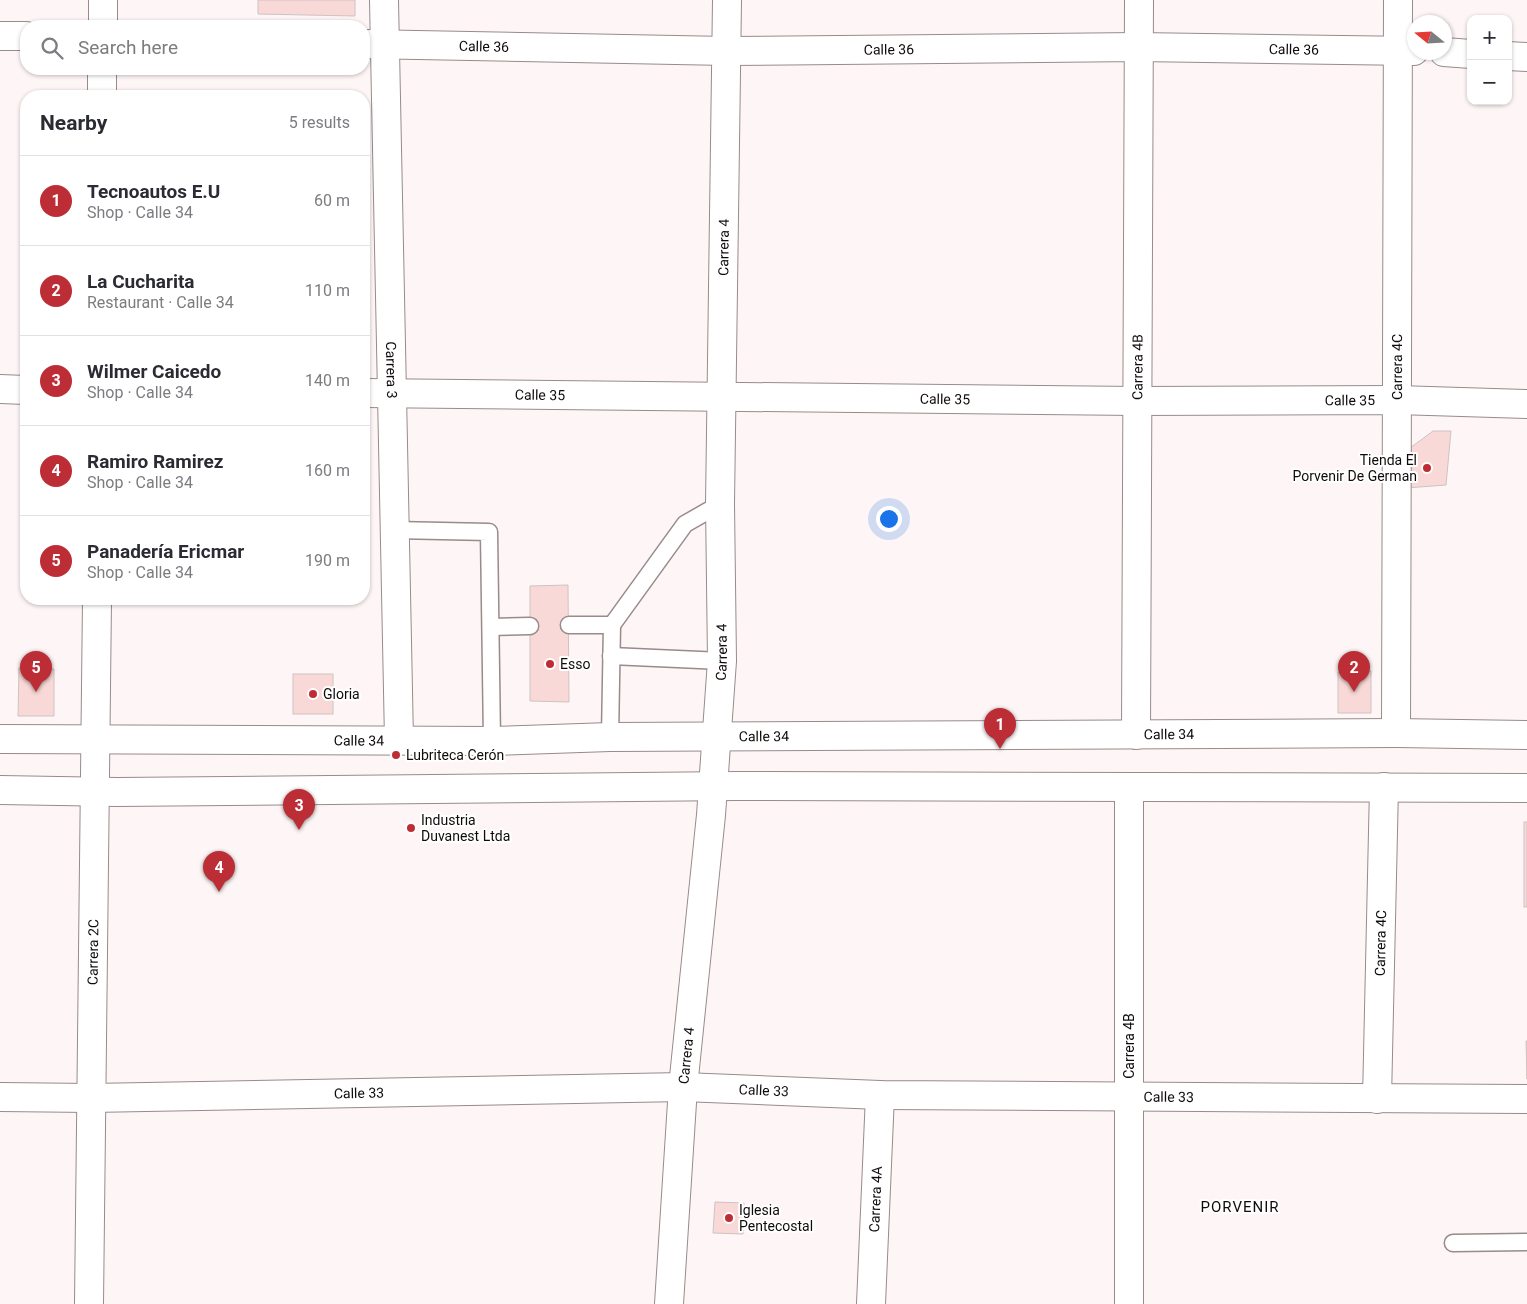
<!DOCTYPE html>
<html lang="en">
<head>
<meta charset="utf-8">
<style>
  :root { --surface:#fff; --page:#f2f2f3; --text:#2b2b33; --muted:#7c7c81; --line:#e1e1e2; --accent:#bd2d36 }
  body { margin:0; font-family:Roboto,sans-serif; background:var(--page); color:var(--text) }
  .controls { position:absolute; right:15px; top:15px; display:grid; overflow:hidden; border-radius:10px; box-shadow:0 1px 4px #0004 }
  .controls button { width:45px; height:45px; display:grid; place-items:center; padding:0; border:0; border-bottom:1px solid var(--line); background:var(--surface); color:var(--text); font:25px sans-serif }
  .compass { position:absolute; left:1407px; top:15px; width:45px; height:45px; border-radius:50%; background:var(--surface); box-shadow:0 1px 4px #0004; rotate:288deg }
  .you { position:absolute; left:888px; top:518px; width:18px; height:18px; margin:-12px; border:4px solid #fff; border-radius:50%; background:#1a73e8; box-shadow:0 0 0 8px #1a73e833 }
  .badge { display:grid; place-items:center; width:32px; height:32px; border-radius:50%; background:var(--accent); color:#fff; font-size:16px; font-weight:700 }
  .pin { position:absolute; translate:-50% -41px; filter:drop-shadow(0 1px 2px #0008) }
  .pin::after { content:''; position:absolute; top:26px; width:18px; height:15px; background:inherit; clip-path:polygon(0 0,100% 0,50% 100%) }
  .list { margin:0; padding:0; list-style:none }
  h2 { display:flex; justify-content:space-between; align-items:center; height:65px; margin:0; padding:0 20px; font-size:21px }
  h2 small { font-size:16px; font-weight:400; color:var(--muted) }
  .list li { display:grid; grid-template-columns:32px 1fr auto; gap:15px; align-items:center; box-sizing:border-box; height:90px; padding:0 20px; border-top:1px solid var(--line) }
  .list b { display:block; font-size:19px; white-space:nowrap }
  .list p { margin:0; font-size:16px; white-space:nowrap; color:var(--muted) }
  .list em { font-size:16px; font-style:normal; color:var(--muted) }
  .icon { flex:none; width:28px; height:28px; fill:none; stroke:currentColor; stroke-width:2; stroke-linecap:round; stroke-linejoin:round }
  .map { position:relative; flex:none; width:1527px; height:1304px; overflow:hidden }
  .search { position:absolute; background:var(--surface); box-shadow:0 1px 4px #0004; left:20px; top:20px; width:350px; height:55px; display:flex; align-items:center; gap:12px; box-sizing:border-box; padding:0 18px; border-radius:20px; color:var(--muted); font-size:19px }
  .panel { position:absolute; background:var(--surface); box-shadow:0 1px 4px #0004; left:20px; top:90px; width:350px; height:515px; border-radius:20px }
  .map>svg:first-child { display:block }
</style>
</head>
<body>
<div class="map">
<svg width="1527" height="1304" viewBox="0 0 1527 1304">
  <rect width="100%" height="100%" fill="#fef6f6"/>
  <g fill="#f9d9d7" stroke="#cfc2c1">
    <polygon points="258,0 355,0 355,16 258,14"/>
    <polygon points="1433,431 1451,431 1446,485 1406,488 1406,451"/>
    <polygon points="568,585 569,702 530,701 530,586"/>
    <polygon points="19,668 54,669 54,716 18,716"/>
    <polygon points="1371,671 1371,713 1338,713 1338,672"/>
    <rect x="293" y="674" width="40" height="40"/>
    <rect x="1524" y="822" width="3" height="85"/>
    <polygon points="1526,1041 1527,1041 1527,1079"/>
    <polygon points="715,1202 744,1203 743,1234 713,1233"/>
  </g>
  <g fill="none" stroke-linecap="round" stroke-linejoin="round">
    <defs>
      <g id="lane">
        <polyline points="394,530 489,532 492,741"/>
        <polyline points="569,625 612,625 610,737"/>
        <polyline points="612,625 685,524 720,504"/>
        <polyline points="491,627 530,626"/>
        <polyline points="611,656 722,661"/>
        <polyline points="1453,1243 1527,1242"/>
      </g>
      <g id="street">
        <path id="s1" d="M384,0L399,740"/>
        <polyline points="103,26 103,0"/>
        <polyline points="0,36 26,36"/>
        <path id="s2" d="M364,44L727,51L1138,47L1414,51"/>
        <polyline points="1444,52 1471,54"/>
        <polyline points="1508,56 1527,57"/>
        <polyline points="102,96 102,69"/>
        <polyline points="0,389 26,390"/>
        <path id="s3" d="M364,393L1137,401L1397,400L1527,404"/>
        <path id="s4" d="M1396,733L1398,0"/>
        <path id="s5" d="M1136,735L1139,0"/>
        <path id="s6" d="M0,1097L91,1098L683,1087L880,1095L1527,1099"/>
        <path id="s7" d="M1377,1099L1384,787"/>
        <path id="s8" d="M89,1304L97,599"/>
        <path id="s9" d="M669,1304L683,1087L711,815L722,661L720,504L727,0"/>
        <path id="s10" d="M871,1304L880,1095"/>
        <polyline points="1129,1304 1129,787"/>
      </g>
      <g id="secondary">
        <path id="s11" d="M0,739L492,741L610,737L1396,733L1527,735"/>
        <polyline points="0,790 117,792 736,786 1527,788"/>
      </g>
    </defs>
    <use href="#lane" stroke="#988b8a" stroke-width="19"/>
    <use href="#street" stroke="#988b8a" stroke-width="30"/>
    <use href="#secondary" stroke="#988b8a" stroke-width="30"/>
    <use href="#lane" stroke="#fff" stroke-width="16"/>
    <use href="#street" stroke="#fff" stroke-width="28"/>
    <use href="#secondary" stroke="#fff" stroke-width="28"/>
  </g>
  <g fill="#bd2d36" stroke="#fff" stroke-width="2">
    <circle cx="1427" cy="468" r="5"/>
    <circle cx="550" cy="664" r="5"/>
    <circle cx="313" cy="694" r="5"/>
    <circle cx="396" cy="755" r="5"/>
    <circle cx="411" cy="828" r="5"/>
    <circle cx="729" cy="1218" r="5"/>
  </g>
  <g text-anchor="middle" stroke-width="4" stroke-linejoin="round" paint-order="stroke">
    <g font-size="14" fill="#100b0b" stroke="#fff">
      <text dy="5" stroke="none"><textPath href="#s2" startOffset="120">Calle 36</textPath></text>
      <text dy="5" stroke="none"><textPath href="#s2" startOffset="930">Calle 36</textPath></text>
      <text dy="5" stroke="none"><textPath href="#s2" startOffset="525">Calle 36</textPath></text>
      <text dy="5" stroke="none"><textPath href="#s9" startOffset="1059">Carrera 4</textPath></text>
      <text dy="5" stroke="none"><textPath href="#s4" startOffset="366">Carrera 4C</textPath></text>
      <text dy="5" stroke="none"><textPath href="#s5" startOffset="368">Carrera 4B</textPath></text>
      <text dy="5" stroke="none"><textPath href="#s1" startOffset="370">Carrera 3</textPath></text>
      <text dy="5" stroke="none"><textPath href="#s3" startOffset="176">Calle 35</textPath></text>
      <text dy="5" stroke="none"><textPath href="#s3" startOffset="581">Calle 35</textPath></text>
      <text dy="5" stroke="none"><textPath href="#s3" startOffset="986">Calle 35</textPath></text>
      <text dy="5" stroke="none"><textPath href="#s9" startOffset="654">Carrera 4</textPath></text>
      <text dy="5" stroke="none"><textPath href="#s11" startOffset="1169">Calle 34</textPath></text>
      <text dy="5" stroke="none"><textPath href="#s11" startOffset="764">Calle 34</textPath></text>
      <text dy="5" stroke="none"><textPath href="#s11" startOffset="359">Calle 34</textPath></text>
      <text dy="5" stroke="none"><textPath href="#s7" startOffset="156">Carrera 4C</textPath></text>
      <text dy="5" stroke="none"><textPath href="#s8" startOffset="352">Carrera 2C</textPath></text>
      <text transform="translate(1129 1046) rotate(-90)" y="5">Carrera 4B</text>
      <text dy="5" stroke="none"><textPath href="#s9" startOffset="249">Carrera 4</textPath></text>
      <text dy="5" stroke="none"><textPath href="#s6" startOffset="764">Calle 33</textPath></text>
      <text dy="5" stroke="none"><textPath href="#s6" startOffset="359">Calle 33</textPath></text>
      <text dy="5" stroke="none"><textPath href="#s6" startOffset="1169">Calle 33</textPath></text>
      <text dy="5" stroke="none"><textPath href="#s10" startOffset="105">Carrera 4A</textPath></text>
    </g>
    <g font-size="14" fill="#100b0b" stroke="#fff" text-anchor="start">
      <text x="1417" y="465" text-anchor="end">Tienda El<tspan x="1417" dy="16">Porvenir De German</tspan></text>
      <text x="560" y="669">Esso</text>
      <text x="323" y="699">Gloria</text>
      <text x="406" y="760">Lubriteca Cerón</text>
      <text x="421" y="825">Industria<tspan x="421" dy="16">Duvanest Ltda</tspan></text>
      <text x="739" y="1215">Iglesia<tspan x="739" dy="16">Pentecostal</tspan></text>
    </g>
    <g font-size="15" letter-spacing="1" fill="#100b0b" stroke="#fff">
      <text x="1240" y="1212">PORVENIR</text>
    </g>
  </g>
</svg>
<div class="controls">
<button>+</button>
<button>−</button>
</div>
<svg class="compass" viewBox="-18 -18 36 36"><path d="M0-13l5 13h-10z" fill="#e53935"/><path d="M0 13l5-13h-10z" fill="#7c7c81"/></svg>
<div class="you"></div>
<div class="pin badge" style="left:1000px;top:749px">1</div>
<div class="pin badge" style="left:1354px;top:692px">2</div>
<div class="pin badge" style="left:299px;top:830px">3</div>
<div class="pin badge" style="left:219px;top:892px">4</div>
<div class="pin badge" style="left:36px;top:692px">5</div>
<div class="search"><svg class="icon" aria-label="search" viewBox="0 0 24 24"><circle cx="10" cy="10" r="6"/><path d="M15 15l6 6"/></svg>Search here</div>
<section class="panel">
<h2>Nearby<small>5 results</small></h2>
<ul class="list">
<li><span class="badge">1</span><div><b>Tecnoautos E.U</b><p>Shop · Calle 34</p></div><em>60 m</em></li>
<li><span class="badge">2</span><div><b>La Cucharita</b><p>Restaurant · Calle 34</p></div><em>110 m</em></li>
<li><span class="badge">3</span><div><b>Wilmer Caicedo</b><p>Shop · Calle 34</p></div><em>140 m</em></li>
<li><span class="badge">4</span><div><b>Ramiro Ramirez</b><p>Shop · Calle 34</p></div><em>160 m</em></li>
<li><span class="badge">5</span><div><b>Panadería Ericmar</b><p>Shop · Calle 34</p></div><em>190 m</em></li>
</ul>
</section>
</div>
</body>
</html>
